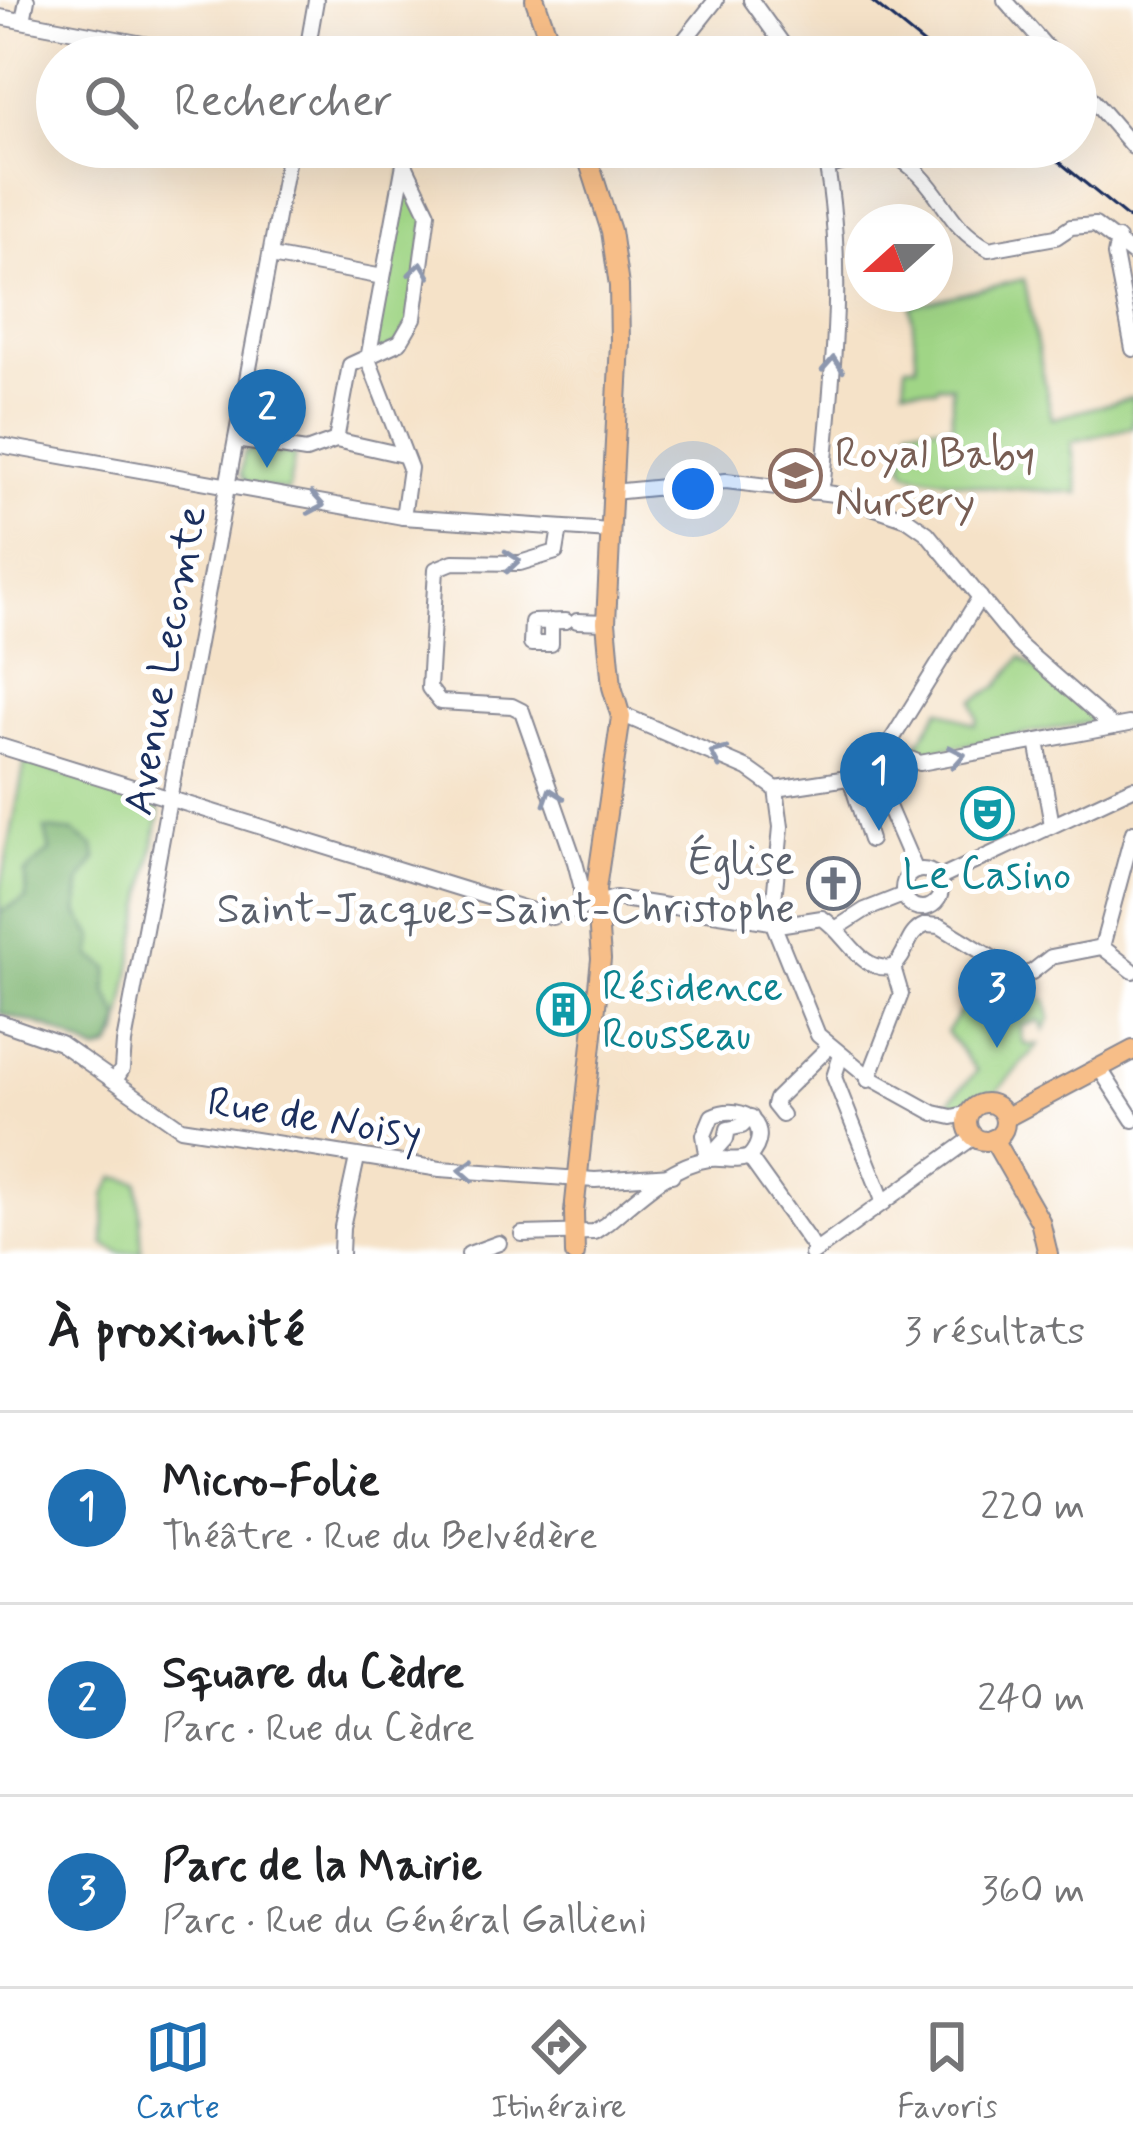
<!DOCTYPE html>
<html lang="fr">
<head>
<meta charset="utf-8">
<style>
  :root { --surface:#fff; --page:#f6f6f6; --text:#202124; --muted:#757577; --line:#e0e0e0; --accent:#1f6fb2 }
  body { margin:0; font-family:Mynerve,sans-serif; background:var(--page); color:var(--text) }
  .compass { position:absolute; left:845px; top:204px; width:108px; height:108px; border-radius:50%; background:var(--surface); box-shadow:0 12px 48px #0002; rotate:249deg }
  .you { position:absolute; left:693px; top:489px; width:42px; height:42px; margin:-30px; border:9px solid #fff; border-radius:50%; background:#1a73e8; box-shadow:0 0 0 18px #1a73e833 }
  .badge { display:grid; place-items:center; width:78px; height:78px; border-radius:50%; background:var(--accent); color:#fff; font-size:39px; font-weight:700 }
  .pin { position:absolute; translate:-50% -99px; filter:drop-shadow(0 3px 6px #0008) }
  .pin::after { content:''; position:absolute; top:63px; width:42px; height:36px; background:inherit; clip-path:polygon(0 0,100% 0,50% 100%) }
  .list { margin:0; padding:0; list-style:none }
  h2 { display:flex; justify-content:space-between; align-items:center; height:156px; margin:0; padding:0 48px; font-size:51px }
  h2 small { font-size:39px; font-weight:400; color:var(--muted) }
  .list li { display:grid; grid-template-columns:78px 1fr auto; gap:36px; align-items:center; box-sizing:border-box; height:192px; padding:0 48px; border-top:3px solid var(--line) }
  .list b { display:block; font-size:45px; white-space:nowrap }
  .list p { margin:0; font-size:39px; white-space:nowrap; color:var(--muted) }
  .list em { font-size:39px; font-style:normal; color:var(--muted) }
  .icon { flex:none; width:66px; height:66px; fill:none; stroke:currentColor; stroke-width:2; stroke-linecap:round; stroke-linejoin:round }
  .map { position:relative; flex:none; width:1133px; height:1254px; overflow:hidden }
  .search { position:absolute; background:var(--surface); box-shadow:0 12px 48px #0002; left:36px; right:36px; top:36px; height:132px; display:flex; align-items:center; gap:30px; box-sizing:border-box; padding:0 42px; border-radius:66px; color:var(--muted); font-size:45px }
  .sheet { height:732px; background:var(--surface) }
  nav { display:flex; justify-content:space-around; align-items:center; box-sizing:border-box; height:168px; border-top:3px solid var(--line); background:var(--surface); font-size:33px; color:var(--muted) }
  nav a { display:grid; justify-items:center; gap:6px }
  nav .on { color:var(--accent) }
  .map>svg:first-child { display:block }
</style>
</head>
<body>
<div class="map">
<svg width="1133" height="1254" viewBox="0 0 1133 1254">
  <rect width="100%" height="100%" fill="#fff"/>
  <filter id="ink" filterUnits="userSpaceOnUse"><feTurbulence type="fractalNoise" baseFrequency=".00833" numOctaves="2"/><feDisplacementMap in="SourceGraphic" scale="24" xChannelSelector="R" yChannelSelector="G"/><feConvolveMatrix kernelMatrix="1 2 1 2 8 2 1 2 1" color-interpolation-filters="sRGB"/></filter>
  <filter id="wash" filterUnits="userSpaceOnUse"><feTurbulence type="fractalNoise" baseFrequency=".004" numOctaves="4" result="noise"/><feDisplacementMap in="SourceGraphic" scale="48" xChannelSelector="R" yChannelSelector="G"/><feGaussianBlur stdDeviation="2.7" result="paint"/><feColorMatrix in="noise" values="0 0 0 0 0 0 0 0 0 0 0 0 0 0 0 0 0 1.4 0 .05"/><feComposite in="paint" operator="in"/></filter>
  <g filter="url(#wash)">
    <rect width="100%" height="100%" fill="#f5e2c8"/>
    <g fill="#a0d586" stroke="#5e8272" stroke-width="3">
      <polygon points="404,164 428,213 414,318 400,342 368,359"/>
      <polygon points="1024,279 1052,419 1133,397 1133,427 1071,442 1079,493 986,487 908,473 903,465 910,426 952,425 952,386 938,385 936,389 904,387 906,365 917,365 911,306"/>
      <polygon points="254,447 295,455 288,491 247,483 241,474 244,453"/>
      <polygon points="1021,657 1093,714 1091,722 920,753 914,750 940,709 975,725 978,720 973,701 998,686"/>
      <polygon points="25,761 153,801 160,812 119,1034 111,1047 97,1052 48,1027 0,1013 0,893"/>
      <polygon points="1005,980 1046,1001 1050,1018 1044,1031 1040,1020 1021,1026 1022,1041 1026,1045 1038,1045 995,1094 986,1093 955,1106 949,1101 977,1071 946,1032 968,1001"/>
      <polygon points="115,1177 138,1182 142,1252 121,1253 104,1244 105,1195"/>
    </g>
    <polygon fill="#80b673" stroke="#4e7268" stroke-width="3" points="45,829 73,832 94,847 96,859 80,882 78,913 94,938 91,956 109,968 106,991 121,1020 111,1047 97,1052 48,1027 0,1013 0,912 26,898 25,873 50,851"/>
  </g>
  <g filter="url(#ink)">
    <g fill="none" stroke-linecap="round" stroke-linejoin="round">
      <defs>
        <g id="minor">
          <polyline points="751,0 792,57"/>
          <polyline points="1005,0 1055,57"/>
          <polyline points="0,17 212,57"/>
          <polyline points="23,21 27,0"/>
          <polyline points="306,57 316,0"/>
          <polyline points="671,57 716,0"/>
          <polyline points="1076,81 1133,147"/>
          <polyline points="403,147 404,164 368,359 410,468 403,517"/>
          <path d="M827,167L888,149C899,158 911,166 920,175C948,204 949,227 989,249L1056,237L1071,227L1095,225L1133,254"/>
          <polyline points="1118,239 1115,255 1133,349"/>
          <polyline points="271,256 383,277"/>
          <polyline points="236,440 306,451 336,440 403,455"/>
          <polyline points="336,440 350,365 400,342 414,318 428,213 405,165"/>
          <polyline points="0,445 403,517 610,531"/>
          <polyline points="612,492 726,481 834,494 907,519 927,533 1019,645 1113,727"/>
          <path d="M812,492L823,481C833,370 847,258 823,147"/>
          <polyline points="560,528 556,552 520,563 453,562 436,569 429,688 440,702 512,706 522,711 575,862 581,885 581,909"/>
          <polyline points="551,621 551,644 531,644 532,622 566,621"/>
          <polyline points="577,621 606,622"/>
          <polyline points="621,714 748,769 776,789 781,827 772,921 818,1035 869,1077 934,1113 952,1117 970,1113"/>
          <polyline points="1037,741 1052,825"/>
          <path d="M0,746L552,917L615,898L784,924L822,918C847,933 859,973 893,967"/>
          <polyline points="886,749 980,597"/>
          <polyline points="874,774 916,871"/>
          <polyline points="849,775 870,840"/>
          <polyline points="776,789 874,774 886,749 920,763 1129,724"/>
          <circle cx="922" cy="889" r="19"/>
          <polyline points="938,879 1133,788"/>
          <polyline points="926,925 940,926 1020,975 1032,972 1051,957 1102,947 1133,971"/>
          <polyline points="837,928 865,910 903,895"/>
          <polyline points="1102,947 1133,832"/>
          <path d="M893,967C909,954 905,933 926,925"/>
          <polyline points="0,1022 60,1043 181,1128 440,1169 595,1180 672,1175"/>
          <polyline points="841,1055 834,1077 884,1203"/>
          <polyline points="1100,1069 1133,1120"/>
          <polyline points="868,1080 901,994 893,967"/>
          <polyline points="115,1081 122,1069 124,1043 290,147"/>
          <polyline points="782,1115 774,1105 776,1099 830,1046"/>
          <path d="M708,1159L704,1135L712,1116C745,1101 775,1129 749,1157L812,1245"/>
          <polyline points="708,1159 726,1139 728,1129 742,1126 751,1117"/>
          <path d="M607,1223C635,1200 671,1164 709,1159C724,1157 734,1163 749,1157"/>
          <polyline points="522,1234 594,1232 603,1226"/>
          <polyline points="341,1254 342,1227 357,1158"/>
          <polyline points="469,1254 499,1243"/>
          <polyline points="812,1254 975,1136"/>
        </g>
        <g id="major">
          <polyline points="535,0 555,57"/>
          <circle cx="986" cy="1122" r="19"/>
          <polyline points="1005,1118 1133,1050"/>
          <polyline points="993,1139 1040,1221 1048,1254"/>
          <polyline points="575,1254 574,1212 601,959 596,889 621,717 612,687 606,622 620,342 619,286 611,231 584,147"/>
        </g>
      </defs>
      <use href="#minor" stroke="#888893" stroke-width="18"/>
      <use href="#major" stroke="#888893" stroke-width="22"/>
      <use href="#minor" stroke="#fff" stroke-width="14"/>
      <use href="#major" stroke="#f7be88" stroke-width="18"/>
      <g stroke="#1b2f5e" stroke-width="3">
        <polyline points="870,0 940,57"/>
        <polyline points="1041,147 1133,222"/>
      </g>
    </g>
    <defs><path id="oneway-chevron" d="M-2-3.5L2.5 0L-2 3.5" fill="none" stroke-width="1.6" stroke-linecap="round" stroke-linejoin="round" transform="scale(3)"/></defs>
    <g stroke="#8d97ae">
      <use href="#oneway-chevron" transform="translate(420 270) rotate(-82)"/>
      <use href="#oneway-chevron" transform="translate(833 365) rotate(-86)"/>
      <use href="#oneway-chevron" transform="translate(316 504) rotate(10)"/>
      <use href="#oneway-chevron" transform="translate(512 561) rotate(-5)"/>
      <use href="#oneway-chevron" transform="translate(718 755) rotate(-156)"/>
      <use href="#oneway-chevron" transform="translate(957 756) rotate(-11)"/>
      <use href="#oneway-chevron" transform="translate(552 796) rotate(-109)"/>
      <use href="#oneway-chevron" transform="translate(467 1170) rotate(-177)"/>
    </g>
  </g>
  <defs>
    <symbol id="school-ring" viewBox="-11 -11 22 22"><circle r="9.5" fill="#fff" stroke="#8d6e63" stroke-width="1.5"/><path d="M0-5L7-2L0 1L-7-2ZM-4 1L0 2.5L4 1V4Q0 6-4 4Z" fill="#8d6e63"/></symbol>
    <symbol id="theatre-ring" viewBox="-11 -11 22 22"><circle r="9.5" fill="#fff" stroke="#0f9aa8" stroke-width="1.5"/><path d="M-5-5.5Q0-4 5-5.5V0Q5 5 0 6Q-5 5-5 0ZM-3.3-2.5H-1v1.5H-3.3ZM1-2.5H3.3v1.5H1ZM-2.8 1Q0 5.5 2.8 1Z" fill="#0f9aa8"/></symbol>
    <symbol id="church-ring" viewBox="-11 -11 22 22"><circle r="9.5" fill="#fff" stroke="#6b7280" stroke-width="1.5"/><path d="M-1.2-6h2.4v3.5h3.3v2.4h-3.3V6h-2.4V-.1h-3.3v-2.4h3.3Z" fill="#6b7280"/></symbol>
    <symbol id="building-ring" viewBox="-11 -11 22 22"><circle r="9.5" fill="#fff" stroke="#0f9aa8" stroke-width="1.5"/><path d="M-4-6H4V6H1V3H-1V6H-4ZM-2.5-4.3h1.7v1.8h-1.7ZM.8-4.3h1.7v1.8H.8ZM-2.5-1h1.7V.8h-1.7ZM.8-1h1.7V.8H.8Z" fill="#0f9aa8"/></symbol>
  </defs>
  <g fill-rule="evenodd">
    <use href="#school-ring" x="766" y="446" width="59" height="59"/>
    <use href="#theatre-ring" x="958" y="784" width="59" height="59"/>
    <use href="#church-ring" x="804" y="854" width="59" height="59"/>
    <use href="#building-ring" x="534" y="980" width="59" height="59"/>
  </g>
  <g text-anchor="middle" stroke-width="10" stroke-linejoin="round" paint-order="stroke">
    <g font-size="42" fill="#785e54" stroke="#fff" text-anchor="start">
      <text x="835" y="467">Royal Baby<tspan x="835" dy="48">Nursery</tspan></text>
    </g>
    <g font-size="42" fill="#1b2f5e" stroke="#fff">
      <text transform="translate(163 660) rotate(-80)" y="15">Avenue Lecomte</text>
      <text transform="translate(315 1116) rotate(9)" y="15">Rue de Noisy</text>
    </g>
    <g font-size="42" fill="#5b616d" stroke="#fff" text-anchor="end">
      <text x="795" y="874">Église<tspan x="795" dy="48">Saint-Jacques-Saint-Christophe</tspan></text>
    </g>
    <g font-size="42" fill="#0d838f" stroke="#fff">
      <text x="987" y="888">Le Casino</text>
      <text x="602" y="1000" text-anchor="start">Résidence<tspan x="602" dy="48">Rousseau</tspan></text>
    </g>
  </g>
</svg>
<svg class="compass" viewBox="-18 -18 36 36"><path d="M0-13l5 13h-10z" fill="#e53935"/><path d="M0 13l5-13h-10z" fill="#757577"/></svg>
<div class="you"></div>
<div class="pin badge" style="left:879px;top:831px">1</div>
<div class="pin badge" style="left:267px;top:468px">2</div>
<div class="pin badge" style="left:997px;top:1048px">3</div>
<div class="search"><svg class="icon" aria-label="search" viewBox="0 0 24 24"><circle cx="10" cy="10" r="6"/><path d="M15 15l6 6"/></svg>Rechercher</div>
</div>
<section class="sheet">
<h2>À proximité<small>3 résultats</small></h2>
<ul class="list">
<li><span class="badge">1</span><div><b>Micro-Folie</b><p>Théâtre · Rue du Belvédère</p></div><em>220 m</em></li>
<li><span class="badge">2</span><div><b>Square du Cèdre</b><p>Parc · Rue du Cèdre</p></div><em>240 m</em></li>
<li><span class="badge">3</span><div><b>Parc de la Mairie</b><p>Parc · Rue du Général Gallieni</p></div><em>360 m</em></li>
</ul>
</section>
<nav>
<a class="on"><svg class="icon" aria-label="map" viewBox="0 0 24 24"><path d="M3 6l6-2 6 2 6-2v14l-6 2-6-2-6 2zM9 4v14M15 6v14"/></svg>Carte</a>
<a><svg class="icon" aria-label="directions" viewBox="0 0 24 24"><path d="M12 3l9 9-9 9-9-9zM9 14v-3h6M13 9l2 2-2 2"/></svg>Itinéraire</a>
<a><svg class="icon" aria-label="saved" viewBox="0 0 24 24"><path d="M7 4h10v16l-5-4-5 4z"/></svg>Favoris</a>
</nav>
</body>
</html>
